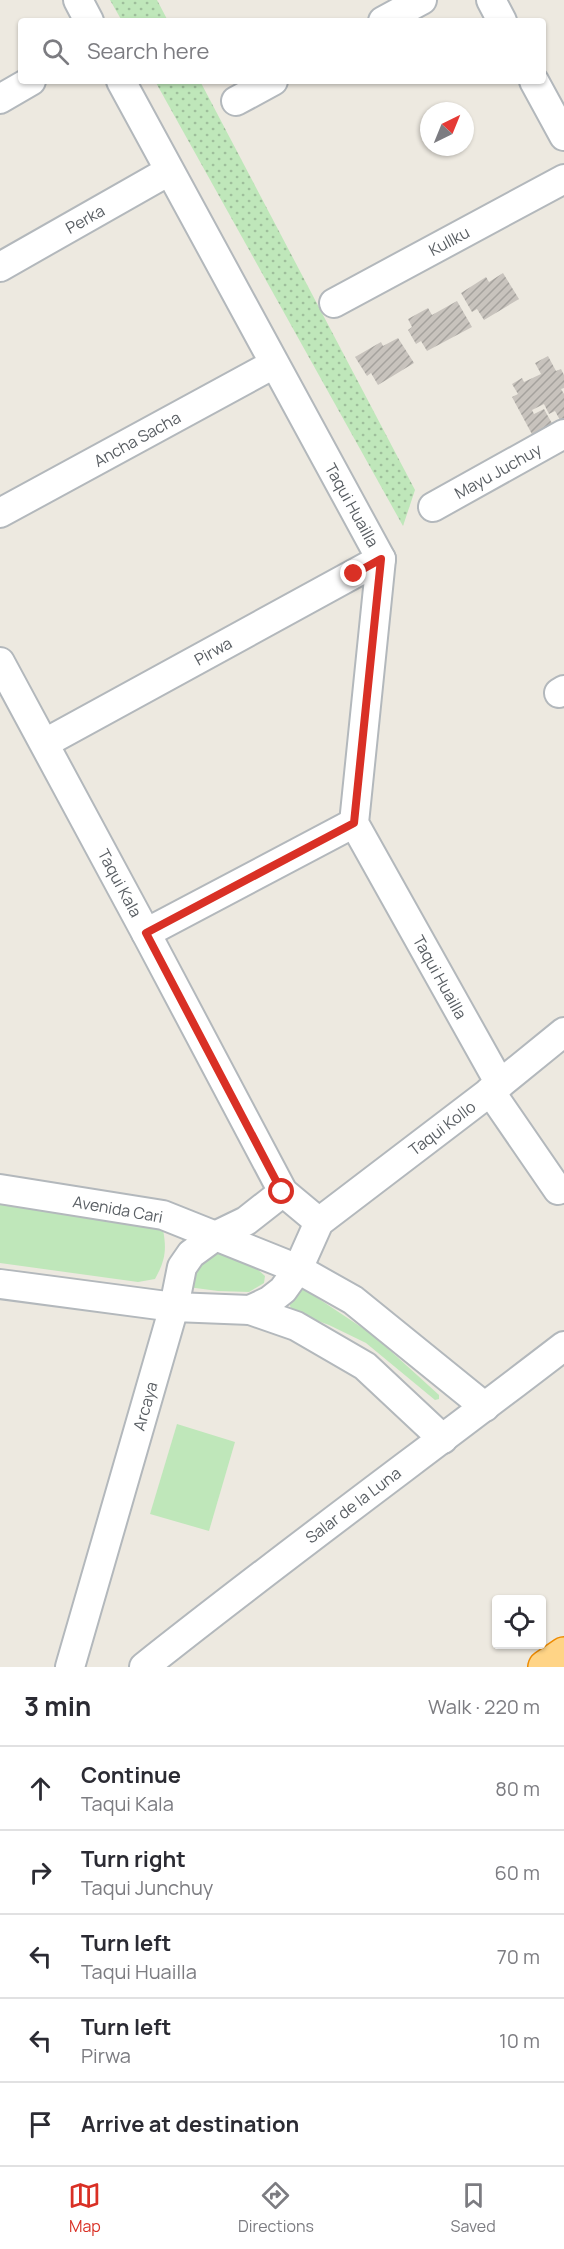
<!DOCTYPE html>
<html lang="en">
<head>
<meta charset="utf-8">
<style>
  :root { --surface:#fff; --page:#f7f7f7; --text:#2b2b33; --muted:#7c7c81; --line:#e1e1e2; --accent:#d93025 }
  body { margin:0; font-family:Manrope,sans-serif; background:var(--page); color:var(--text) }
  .controls { position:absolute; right:18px; bottom:18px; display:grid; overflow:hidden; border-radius:6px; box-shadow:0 2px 4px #0004 }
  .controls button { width:54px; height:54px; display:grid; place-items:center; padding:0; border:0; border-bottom:2px solid var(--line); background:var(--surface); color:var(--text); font:30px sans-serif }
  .compass { position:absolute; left:420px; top:102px; width:54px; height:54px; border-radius:50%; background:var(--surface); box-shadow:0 2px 4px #0004; rotate:43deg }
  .stop { position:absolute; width:18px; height:18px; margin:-14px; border:4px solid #d93025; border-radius:50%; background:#fff }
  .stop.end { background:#d93025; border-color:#fff; box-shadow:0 2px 6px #0008 }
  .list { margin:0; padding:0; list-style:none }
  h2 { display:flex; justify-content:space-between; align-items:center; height:78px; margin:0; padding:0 24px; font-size:26px }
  h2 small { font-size:20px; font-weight:400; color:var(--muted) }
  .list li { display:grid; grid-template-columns:39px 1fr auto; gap:18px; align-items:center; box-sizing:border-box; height:84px; padding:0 24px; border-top:2px solid var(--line) }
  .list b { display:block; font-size:22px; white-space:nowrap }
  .list p { margin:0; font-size:20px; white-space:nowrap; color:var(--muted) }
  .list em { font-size:20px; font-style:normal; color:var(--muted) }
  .icon { flex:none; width:33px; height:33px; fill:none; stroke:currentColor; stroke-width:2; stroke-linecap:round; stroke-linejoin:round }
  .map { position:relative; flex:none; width:564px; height:1667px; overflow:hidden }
  .search { position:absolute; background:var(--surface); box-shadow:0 2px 4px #0004; left:18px; right:18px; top:18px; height:66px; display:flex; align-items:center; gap:15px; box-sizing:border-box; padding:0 21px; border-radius:6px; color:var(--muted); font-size:22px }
  .sheet { height:498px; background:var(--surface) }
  nav { display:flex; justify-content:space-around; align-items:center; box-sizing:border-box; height:84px; border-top:2px solid var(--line); background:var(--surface); font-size:16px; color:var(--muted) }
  nav a { display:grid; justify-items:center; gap:3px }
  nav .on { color:var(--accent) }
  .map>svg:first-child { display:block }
</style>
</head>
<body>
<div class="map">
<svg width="564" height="1667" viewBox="0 0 564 1667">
  <defs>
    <pattern id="park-dots" width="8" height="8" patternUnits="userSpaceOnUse" patternTransform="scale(1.5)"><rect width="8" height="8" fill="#bfe7ba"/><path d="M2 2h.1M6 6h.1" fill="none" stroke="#9ebe9b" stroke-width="1.8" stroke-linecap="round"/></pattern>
    <pattern id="building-hatch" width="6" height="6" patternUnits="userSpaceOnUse" patternTransform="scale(1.5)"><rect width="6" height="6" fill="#c8c3bd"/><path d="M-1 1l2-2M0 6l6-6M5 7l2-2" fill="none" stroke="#a5a29d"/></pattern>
  </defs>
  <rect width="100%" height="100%" fill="#ede9e0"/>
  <g fill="#bfe7ba">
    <path d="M0,1204L148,1224L163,1230C167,1250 165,1261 155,1279L138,1282L0,1263Z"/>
    <path d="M211,1253C230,1254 251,1262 265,1276L264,1283L249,1292L218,1291L188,1287L190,1267Z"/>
    <polygon points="304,1289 373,1335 439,1395 439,1399 435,1400 366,1343 329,1325 293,1312 291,1309 289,1302 298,1291"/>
    <polygon points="177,1424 235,1442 209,1531 150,1514"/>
  </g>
  <g fill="url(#park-dots)">
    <polygon points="110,0 157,0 168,21 122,21"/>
    <polygon points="155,81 200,81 415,490 403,526"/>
  </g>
  <g fill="url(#building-hatch)">
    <polygon points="503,273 519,299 484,320 477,309 472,312 461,293 486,277 489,282"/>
    <polygon points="457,301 472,327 427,351 421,341 416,344 408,330 412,327 408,319 428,308 432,315"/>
    <polygon points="398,338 414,363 378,385 371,373 367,376 355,357 381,342 383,346"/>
    <polygon points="548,356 556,371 561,369 564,375 564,388 561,389 564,394 564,418 560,420 555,411 549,414 544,404 532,410 534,414 544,409 554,427 534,438 512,397 518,394 512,384 522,378 524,382 541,374 535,363"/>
  </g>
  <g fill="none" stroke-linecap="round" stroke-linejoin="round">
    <defs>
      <g id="minor">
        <polyline points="78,0 89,21"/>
        <polyline points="491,0 502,21"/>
        <polyline points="383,21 422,0"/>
        <polyline points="121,81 381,559 354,823 500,1084"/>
        <polyline points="534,81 564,136"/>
        <polyline points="0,99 31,81"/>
        <polyline points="236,101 273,81"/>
        <polyline points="0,267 169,171"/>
        <polyline points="334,303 564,179"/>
        <polyline points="433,507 564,434"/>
        <polyline points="0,513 274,364"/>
        <polyline points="0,662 146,933 283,1192 319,1222"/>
        <polyline points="559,693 564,690"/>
        <polyline points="45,743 381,559"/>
        <polyline points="146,933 354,823"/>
        <polyline points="490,1091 558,1190"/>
        <polyline points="0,1189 163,1215 298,1269 353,1300 485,1407"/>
        <polyline points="0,1284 174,1307 250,1310 296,1326 365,1366 443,1439"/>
        <polyline points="250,1310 269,1301 283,1290 298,1269 319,1222 500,1084 564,1032"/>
        <polyline points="70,1667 174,1307 182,1267 191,1254 217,1235 246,1221 283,1192"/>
        <path d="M144,1667C282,1557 425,1453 564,1346"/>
      </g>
      <polyline id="highway" points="545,1667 564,1654"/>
    </defs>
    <use href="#minor" stroke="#b3b8bc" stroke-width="32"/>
    <use href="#highway" stroke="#ee8b00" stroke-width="36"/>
    <use href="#minor" stroke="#fff" stroke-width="28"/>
    <use href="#highway" stroke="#ffd486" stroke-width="33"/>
  </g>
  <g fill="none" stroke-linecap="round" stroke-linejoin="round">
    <polyline stroke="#d93025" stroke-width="8" points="282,1192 146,933 354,823 381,559 354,574"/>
  </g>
  <g text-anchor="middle" stroke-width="5" stroke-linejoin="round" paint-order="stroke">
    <g font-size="16" fill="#595e63" stroke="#fff">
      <text transform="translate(85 219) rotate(-29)" y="6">Perka</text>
      <text transform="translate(449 241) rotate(-28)" y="6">Kullku</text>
      <text transform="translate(137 439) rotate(-29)" y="6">Ancha Sacha</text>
      <text transform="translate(498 471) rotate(-29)" y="6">Mayu Juchuy</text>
      <text transform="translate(352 505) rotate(61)" y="6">Taqui Huailla</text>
      <text transform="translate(213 651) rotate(-29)" y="6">Pirwa</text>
      <text transform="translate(120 883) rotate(62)" y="6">Taqui Kala</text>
      <text transform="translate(440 977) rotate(61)" y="6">Taqui Huailla</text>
      <text transform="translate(442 1128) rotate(-37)" y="6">Taqui Kollo</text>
      <text transform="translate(118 1209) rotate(10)" y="6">Avenida Cari</text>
      <text transform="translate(145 1406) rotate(-74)" y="6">Arcaya</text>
      <text transform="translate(353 1505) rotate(-37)" y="6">Salar de la Luna</text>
    </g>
  </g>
</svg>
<div class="controls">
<button><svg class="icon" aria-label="locate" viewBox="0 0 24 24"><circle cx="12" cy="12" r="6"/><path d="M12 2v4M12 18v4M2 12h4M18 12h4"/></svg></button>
</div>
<svg class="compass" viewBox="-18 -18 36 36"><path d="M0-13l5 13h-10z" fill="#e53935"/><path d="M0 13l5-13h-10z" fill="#7c7c81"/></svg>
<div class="stop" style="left:282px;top:1192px"></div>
<div class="stop end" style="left:354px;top:574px"></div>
<div class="search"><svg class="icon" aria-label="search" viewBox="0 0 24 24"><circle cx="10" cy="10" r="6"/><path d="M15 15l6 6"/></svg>Search here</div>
</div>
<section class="sheet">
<h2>3 min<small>Walk · 220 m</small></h2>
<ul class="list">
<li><svg class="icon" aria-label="ahead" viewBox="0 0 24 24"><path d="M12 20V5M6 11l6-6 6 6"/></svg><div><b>Continue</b><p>Taqui Kala</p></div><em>80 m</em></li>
<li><svg class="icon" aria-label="right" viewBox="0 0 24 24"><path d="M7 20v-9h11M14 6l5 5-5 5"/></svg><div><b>Turn right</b><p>Taqui Junchuy</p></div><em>60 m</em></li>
<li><svg class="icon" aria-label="left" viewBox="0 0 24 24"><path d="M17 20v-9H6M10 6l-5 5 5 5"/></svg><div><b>Turn left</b><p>Taqui Huailla</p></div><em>70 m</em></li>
<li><svg class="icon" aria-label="left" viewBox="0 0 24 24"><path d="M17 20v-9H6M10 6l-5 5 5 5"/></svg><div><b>Turn left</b><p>Pirwa</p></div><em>10 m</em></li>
<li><svg class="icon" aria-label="arrive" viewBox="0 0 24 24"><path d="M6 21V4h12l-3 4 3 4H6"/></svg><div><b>Arrive at destination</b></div></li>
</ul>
</section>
<nav>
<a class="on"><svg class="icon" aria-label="map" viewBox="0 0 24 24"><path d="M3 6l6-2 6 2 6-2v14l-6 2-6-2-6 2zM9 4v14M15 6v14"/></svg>Map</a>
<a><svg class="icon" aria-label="directions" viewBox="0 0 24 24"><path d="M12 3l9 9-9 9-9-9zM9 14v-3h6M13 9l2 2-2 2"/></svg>Directions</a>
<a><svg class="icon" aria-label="saved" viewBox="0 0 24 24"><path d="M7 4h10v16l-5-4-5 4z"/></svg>Saved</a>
</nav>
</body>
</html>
